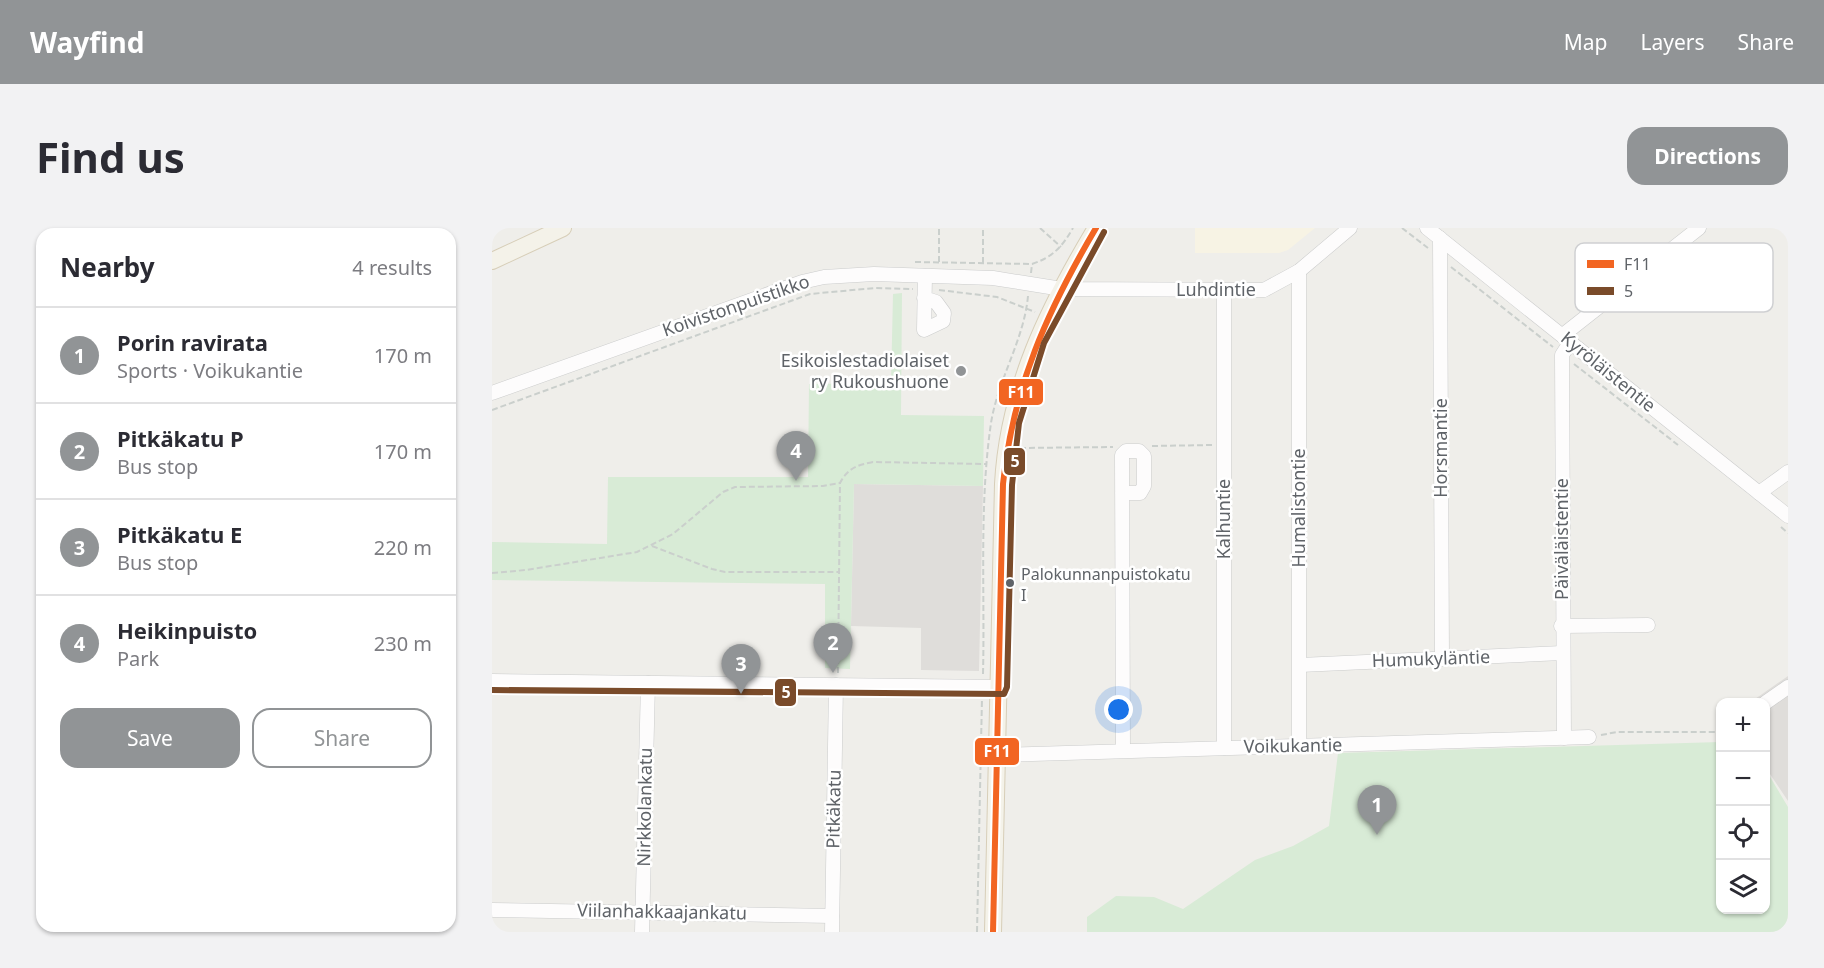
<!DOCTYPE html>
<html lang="en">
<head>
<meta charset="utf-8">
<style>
  :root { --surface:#fff; --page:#f2f2f3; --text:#2b2b33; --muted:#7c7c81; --line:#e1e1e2; --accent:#919496 }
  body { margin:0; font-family:"Noto Sans",sans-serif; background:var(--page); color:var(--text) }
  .controls { position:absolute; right:18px; bottom:18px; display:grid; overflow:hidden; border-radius:12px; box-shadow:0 2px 4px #0004 }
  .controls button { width:54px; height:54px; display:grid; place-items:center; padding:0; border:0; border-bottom:2px solid var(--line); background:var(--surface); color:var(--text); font:30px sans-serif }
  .you { position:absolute; left:627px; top:482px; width:21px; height:21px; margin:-15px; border:4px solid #fff; border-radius:50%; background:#1a73e8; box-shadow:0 0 0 9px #1a73e833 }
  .badge { display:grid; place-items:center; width:39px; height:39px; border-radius:50%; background:var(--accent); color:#fff; font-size:20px; font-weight:700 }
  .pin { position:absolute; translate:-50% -50px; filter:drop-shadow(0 2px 3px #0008) }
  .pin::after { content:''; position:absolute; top:32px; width:21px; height:18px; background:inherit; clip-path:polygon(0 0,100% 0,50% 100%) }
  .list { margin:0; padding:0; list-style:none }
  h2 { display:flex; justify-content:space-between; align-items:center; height:78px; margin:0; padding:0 24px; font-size:26px }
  h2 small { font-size:20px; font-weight:400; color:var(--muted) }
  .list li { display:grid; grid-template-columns:39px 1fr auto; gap:18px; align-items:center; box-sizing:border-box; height:96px; padding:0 24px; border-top:2px solid var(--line) }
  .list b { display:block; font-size:22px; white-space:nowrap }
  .list p { margin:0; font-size:20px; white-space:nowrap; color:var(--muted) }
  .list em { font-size:20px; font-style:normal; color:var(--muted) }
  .actions { display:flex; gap:12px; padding:18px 24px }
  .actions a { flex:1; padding:14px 0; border:2px solid var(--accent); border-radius:18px; text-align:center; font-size:21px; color:var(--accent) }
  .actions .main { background:var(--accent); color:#fff }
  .icon { flex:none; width:33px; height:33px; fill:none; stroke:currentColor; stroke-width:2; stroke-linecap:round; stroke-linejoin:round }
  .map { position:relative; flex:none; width:1296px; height:704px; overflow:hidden; border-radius:18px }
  header { display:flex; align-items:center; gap:36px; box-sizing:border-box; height:84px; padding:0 30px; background:var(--accent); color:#fff }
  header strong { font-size:28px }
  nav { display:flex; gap:33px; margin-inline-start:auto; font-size:21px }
  .intro { display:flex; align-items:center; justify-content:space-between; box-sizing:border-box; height:144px; padding:0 36px }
  h1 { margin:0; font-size:42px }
  .button { padding:15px 27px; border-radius:18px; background:var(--accent); color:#fff; font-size:21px; font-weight:700 }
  main { display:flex; gap:36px; padding:0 36px }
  aside { flex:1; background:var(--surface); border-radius:18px; box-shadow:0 2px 4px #0004 }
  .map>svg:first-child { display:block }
</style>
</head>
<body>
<header>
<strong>Wayfind</strong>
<nav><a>Map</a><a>Layers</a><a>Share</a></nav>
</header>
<div class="intro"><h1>Find us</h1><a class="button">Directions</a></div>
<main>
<aside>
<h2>Nearby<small>4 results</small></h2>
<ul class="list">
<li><span class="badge">1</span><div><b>Porin ravirata</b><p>Sports · Voikukantie</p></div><em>170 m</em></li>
<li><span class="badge">2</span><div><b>Pitkäkatu P</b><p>Bus stop</p></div><em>170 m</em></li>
<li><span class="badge">3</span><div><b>Pitkäkatu E</b><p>Bus stop</p></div><em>220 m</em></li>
<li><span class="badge">4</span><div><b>Heikinpuisto</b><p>Park</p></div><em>230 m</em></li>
</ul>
<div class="actions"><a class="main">Save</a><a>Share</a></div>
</aside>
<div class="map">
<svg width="1296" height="704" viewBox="0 0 1296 704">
  <rect width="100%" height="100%" fill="#efeeea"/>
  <polygon fill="#f7f3e4" points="703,0 823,0 796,22 787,25 703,25"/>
  <g fill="#dfddda">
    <polygon points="362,256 491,258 487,443 429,442 429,400 359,398"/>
    <polygon points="1296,448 1296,573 1274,540 1274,475 1263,475 1263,471"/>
  </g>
  <g fill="#d8ebd6">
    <polygon points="410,65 409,187 492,188 491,258 362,256 358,441 333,440 333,356 0,352 0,314 115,316 116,249 316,249 317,156 399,155 401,66"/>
    <polygon points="1228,514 1228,682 1274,682 1274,542 1296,579 1296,704 595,704 595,689 624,668 662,669 691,681 763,632 801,618 837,598 846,525"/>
  </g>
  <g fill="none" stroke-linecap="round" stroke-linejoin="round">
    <defs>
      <g id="minor">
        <polyline points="935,0 1296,288"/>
        <polyline points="948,10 950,431"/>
        <polyline points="807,43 807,518"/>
        <polyline points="732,62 732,520"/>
        <polyline points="432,70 444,74 452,85 451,93 432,102 433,48"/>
        <polyline points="1071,107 1207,0"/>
        <polyline points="0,165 310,54 332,49 382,46 501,50 570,61 772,62 807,43 858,0"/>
        <polyline points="630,265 648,265 652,258 652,228 647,223 634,223 630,227 631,522"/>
        <polyline points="1267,265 1296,244"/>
        <polyline points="1069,398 1156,397"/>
        <polyline points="808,437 1070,425"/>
        <polyline points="0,453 506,459"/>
        <polyline points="1273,475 1296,459"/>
        <polyline points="1072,510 1070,127 1079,113"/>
        <polyline points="505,527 1097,509"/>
        <polyline points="0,682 340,688"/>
        <polyline points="150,704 156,455"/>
        <polyline points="340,704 344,457"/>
      </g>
      <g id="major">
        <polyline points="0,33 71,0"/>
        <path d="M501,704L511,256C516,161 556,80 604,0"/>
      </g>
    </defs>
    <use href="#minor" stroke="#cbcccc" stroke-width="15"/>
    <use href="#major" stroke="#d7ceb8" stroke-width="18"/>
    <g stroke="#cacfcc" stroke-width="2" stroke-dasharray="6 3" stroke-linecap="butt">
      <polyline points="548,0 569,19"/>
      <polyline points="910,0 936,20"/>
      <path d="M423,34L540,36C561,29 570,19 581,0"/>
      <polyline points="447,34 447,0"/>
      <polyline points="491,35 491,0"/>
      <polyline points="959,39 1061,119"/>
      <polyline points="539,45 540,36"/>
      <polyline points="447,62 505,69 543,84"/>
      <polyline points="1082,136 1186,217"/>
      <polyline points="0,182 318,66 383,60 421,61"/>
      <polyline points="660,218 720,217"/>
      <polyline points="528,220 621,219"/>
      <polyline points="1289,299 1296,305"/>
      <polyline points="160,318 220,341 233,344 347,344"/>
      <polyline points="0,345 34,342 145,324 181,306 231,264 243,259 331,258 348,255"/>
      <path d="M346,445L348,255C356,240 365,237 381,234L494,236"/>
      <path d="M491,446C493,363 487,277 499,195C506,151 532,112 536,68"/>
      <polyline points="1109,507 1125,504 1228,504"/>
      <polyline points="485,704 490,470"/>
    </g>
    <use href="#minor" stroke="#fdfcfc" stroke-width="14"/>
    <use href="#major" stroke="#f4f2e9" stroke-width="16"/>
    <defs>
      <path id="bus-1" d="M501,704L511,256C521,159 555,83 604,0"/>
      <polyline id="bus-2" points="0,462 512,466 515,459 520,257 527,195 552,115 612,4"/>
    </defs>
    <use href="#bus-1" stroke="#fff" stroke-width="10"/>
    <use href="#bus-2" stroke="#fff" stroke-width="10"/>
    <use href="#bus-1" stroke="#f26522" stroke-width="6"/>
    <use href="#bus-2" stroke="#7a4b2a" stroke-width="6"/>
  </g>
  <circle fill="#919496" stroke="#fff" stroke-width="2" cx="469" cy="143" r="6"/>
  <circle fill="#5f6368" stroke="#fff" stroke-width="2" cx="518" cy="355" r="5"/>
  <g text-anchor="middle" stroke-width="5" stroke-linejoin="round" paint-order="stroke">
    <g font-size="16" fill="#5f6368" stroke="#fff" text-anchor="start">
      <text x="529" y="352">Palokunnanpuistokatu<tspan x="529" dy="21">I</tspan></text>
    </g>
    <g font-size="18" fill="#5f6368" stroke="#fff">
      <text x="724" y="68">Luhdintie</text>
      <text transform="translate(244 78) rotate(-19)" y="6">Koivistonpuistikko</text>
      <text transform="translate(1116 144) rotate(39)" y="6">Kyröläistentie</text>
      <text transform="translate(949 220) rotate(-90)" y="6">Horsmantie</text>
      <text transform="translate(807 280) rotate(-90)" y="6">Humalistontie</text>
      <text transform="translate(732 291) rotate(-90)" y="6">Kalhuntie</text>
      <text transform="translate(1070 311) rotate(-90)" y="6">Päiväläistentie</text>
      <text transform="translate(939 431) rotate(-2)" y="6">Humukyläntie</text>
      <text transform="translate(801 518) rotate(-1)" y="6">Voikukantie</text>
      <text transform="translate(153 579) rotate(-89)" y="6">Nirkkolankatu</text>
      <text transform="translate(342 581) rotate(-89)" y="6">Pitkäkatu</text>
      <text transform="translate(170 684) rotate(1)" y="6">Viilanhakkaajankatu</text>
    </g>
    <g font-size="18" fill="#5f6368" stroke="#fff" text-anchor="end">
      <text x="457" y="139">Esikoislestadiolaiset<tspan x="457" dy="21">ry Rukoushuone</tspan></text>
    </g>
  </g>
  <rect x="1083" y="15" width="198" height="69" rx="9" fill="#fff" stroke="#cfd0d2" stroke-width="1.5"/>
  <rect x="1095" y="32" width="27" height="8" fill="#f26522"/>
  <rect x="1095" y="59" width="27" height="8" fill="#7a4b2a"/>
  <g font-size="16" fill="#5f6368">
    <text x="1132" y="42">F11</text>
    <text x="1132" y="69">5</text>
  </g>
  <g stroke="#fff" stroke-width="2">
    <rect x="506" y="150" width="46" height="28" rx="6" fill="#f26522"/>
    <rect x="511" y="219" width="23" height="29" rx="6" fill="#7a4b2a"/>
    <rect x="282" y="450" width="23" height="29" rx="6" fill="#7a4b2a"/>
    <rect x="482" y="509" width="46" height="29" rx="6" fill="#f26522"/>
  </g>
  <g font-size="16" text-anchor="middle" font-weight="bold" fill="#fff">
    <text x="529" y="170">F11</text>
    <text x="523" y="239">5</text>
    <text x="294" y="470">5</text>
    <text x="505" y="529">F11</text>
  </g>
</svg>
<div class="controls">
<button>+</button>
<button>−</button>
<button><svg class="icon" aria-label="locate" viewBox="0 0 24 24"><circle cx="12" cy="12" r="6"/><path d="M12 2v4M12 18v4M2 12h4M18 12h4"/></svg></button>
<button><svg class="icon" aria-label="layers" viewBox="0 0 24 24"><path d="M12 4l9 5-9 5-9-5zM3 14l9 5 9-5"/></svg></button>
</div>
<div class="you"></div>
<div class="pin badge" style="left:885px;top:607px">1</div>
<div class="pin badge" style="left:341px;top:445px">2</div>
<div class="pin badge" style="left:249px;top:466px">3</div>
<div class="pin badge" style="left:304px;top:253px">4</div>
</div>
</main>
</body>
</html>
